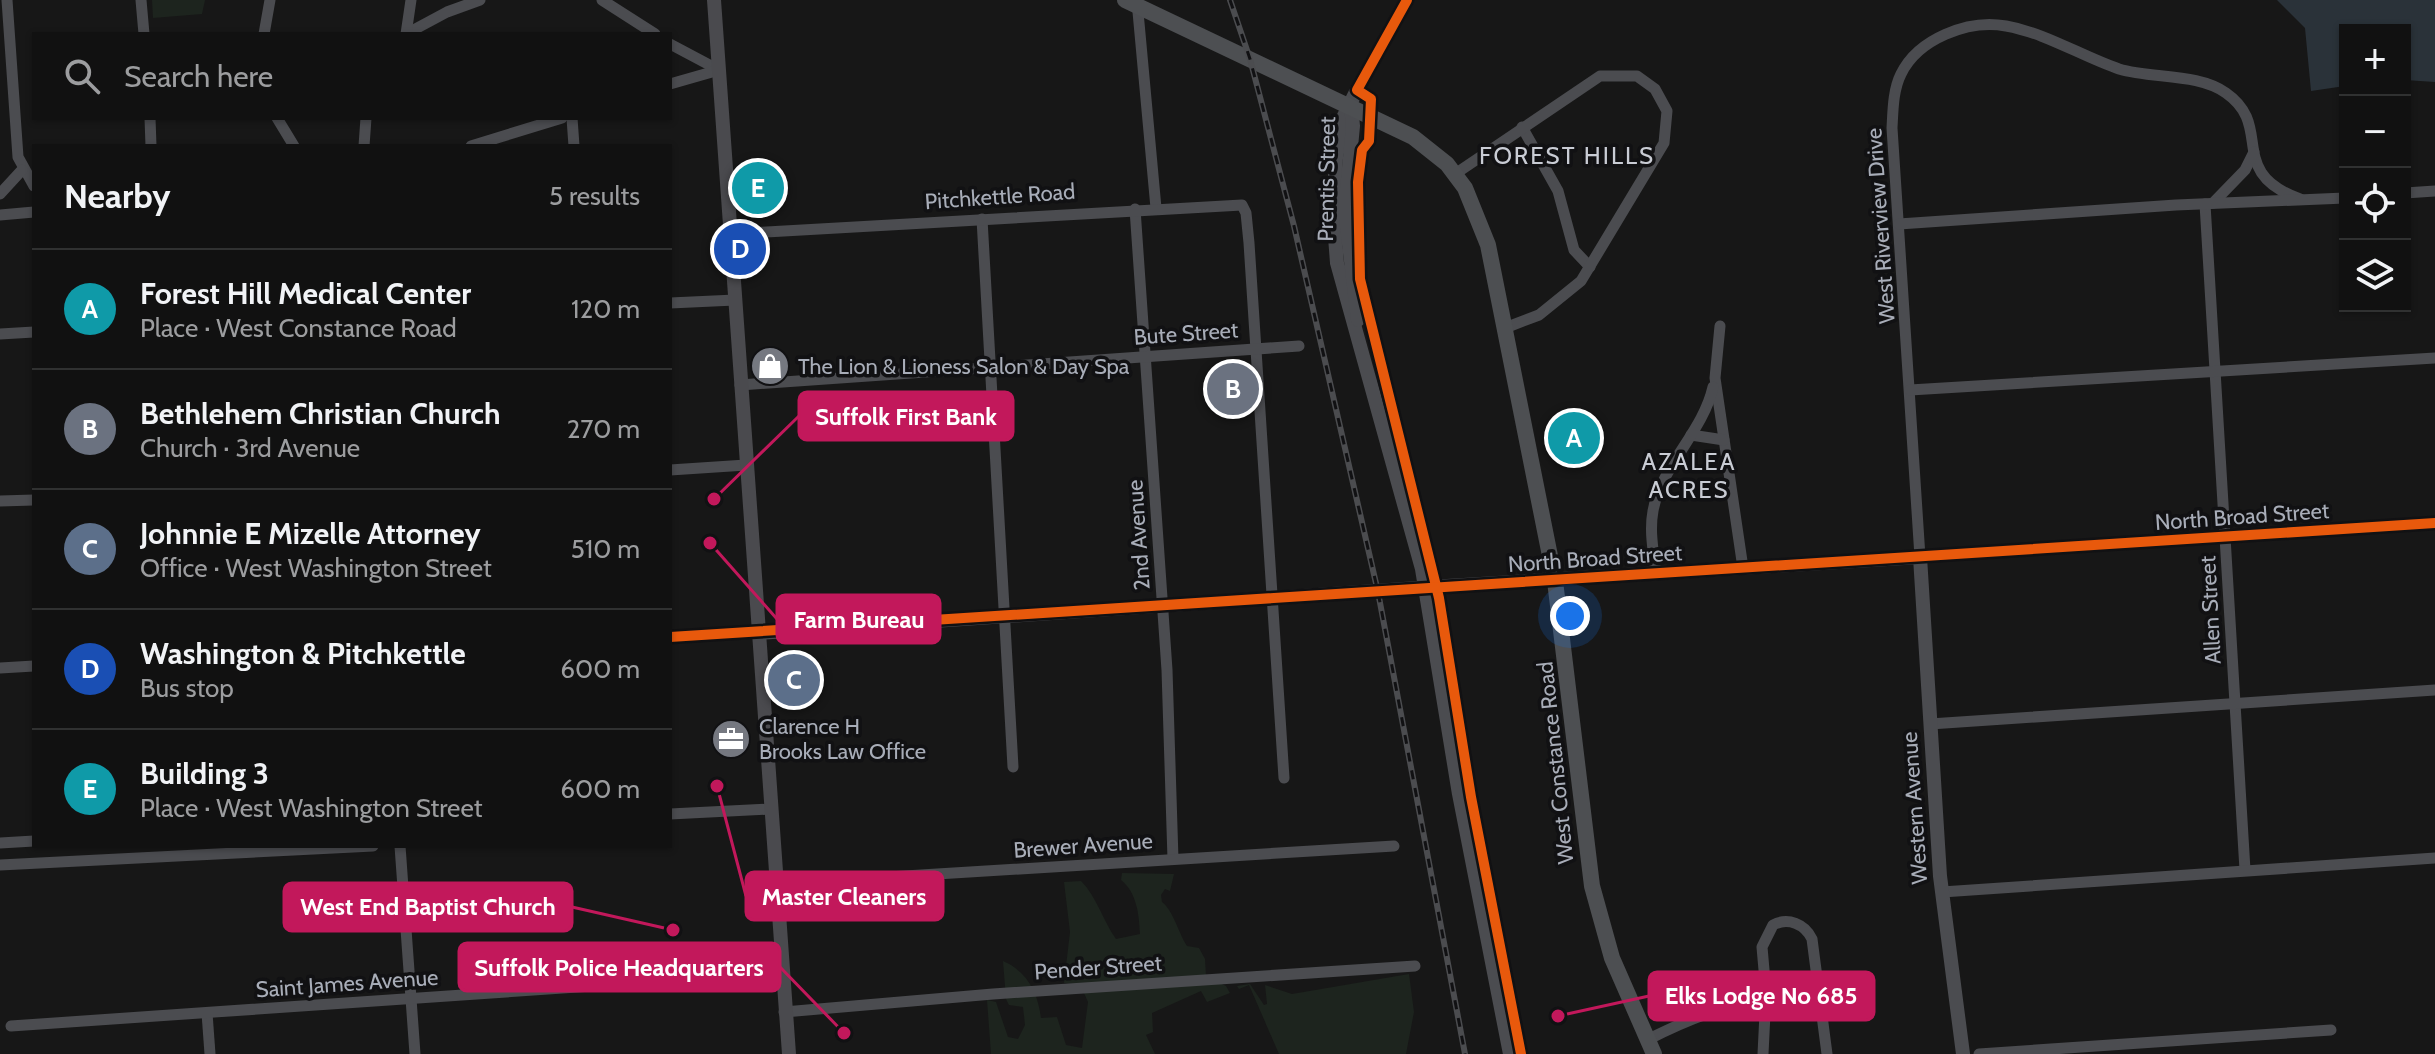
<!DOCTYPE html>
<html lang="en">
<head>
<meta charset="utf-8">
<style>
  :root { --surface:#111; --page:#1e1f1f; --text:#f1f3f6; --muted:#9c9d9f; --line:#303131; --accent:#2563eb }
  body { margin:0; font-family:Cabin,sans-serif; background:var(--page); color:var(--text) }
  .controls { position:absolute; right:24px; top:24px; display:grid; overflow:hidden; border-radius:0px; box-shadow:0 2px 6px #0004 }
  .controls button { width:72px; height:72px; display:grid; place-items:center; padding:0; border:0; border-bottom:2px solid var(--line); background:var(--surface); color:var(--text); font:40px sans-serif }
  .you { position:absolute; left:1570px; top:616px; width:28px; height:28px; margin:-20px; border:6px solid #fff; border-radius:50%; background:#1a73e8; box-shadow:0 0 0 12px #1a73e833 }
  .badge { display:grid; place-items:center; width:52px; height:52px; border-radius:50%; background:var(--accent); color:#fff; font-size:26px; font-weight:700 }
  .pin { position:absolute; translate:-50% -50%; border:4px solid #fff; box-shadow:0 2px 8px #0006 }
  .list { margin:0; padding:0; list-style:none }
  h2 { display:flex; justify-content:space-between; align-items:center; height:104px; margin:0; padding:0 32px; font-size:34px }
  h2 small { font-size:26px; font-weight:400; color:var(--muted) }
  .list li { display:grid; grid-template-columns:52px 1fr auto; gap:24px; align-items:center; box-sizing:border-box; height:120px; padding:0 32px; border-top:2px solid var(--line) }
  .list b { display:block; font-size:30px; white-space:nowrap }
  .list p { margin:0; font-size:26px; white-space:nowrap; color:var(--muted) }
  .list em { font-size:26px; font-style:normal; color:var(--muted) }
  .icon { flex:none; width:44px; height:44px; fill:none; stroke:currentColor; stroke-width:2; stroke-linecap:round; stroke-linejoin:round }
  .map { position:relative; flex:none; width:2435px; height:1054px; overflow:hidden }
  .search { position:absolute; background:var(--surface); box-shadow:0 2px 6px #0004; left:32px; top:32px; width:640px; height:88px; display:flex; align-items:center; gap:20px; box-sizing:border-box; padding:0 28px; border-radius:0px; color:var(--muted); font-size:30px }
  .panel { position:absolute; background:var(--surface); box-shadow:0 2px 6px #0004; left:32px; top:144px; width:640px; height:704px; border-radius:0px }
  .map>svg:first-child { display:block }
</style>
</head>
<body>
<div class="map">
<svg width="2435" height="1054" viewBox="0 0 2435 1054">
  <rect width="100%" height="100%" fill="#171717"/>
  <g fill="#1d241e">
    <polygon points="152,0 205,0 202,14 153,18"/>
    <path d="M1122,873L1174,874L1170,891L1165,889L1161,895L1162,902C1173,910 1179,934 1187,946L1199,948L1205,959L1206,976L1226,986L1230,993L1207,1002L1201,991L1152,1013L1153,1032L1146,1035L1155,1054H991L987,1000L996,1002L1008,1037L1018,1039L1025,1025L1023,1007L1009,1005L1006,999L1003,961C1027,971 1038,993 1041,1018L1057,1017L1066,1045L1082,1048L1088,1002L1080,984L1064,983L1070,932L1064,882L1081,881C1097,897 1103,921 1116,939L1140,934C1139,914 1137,893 1121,880Z"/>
    <polygon points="1409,974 1414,1012 1406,1054 1279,1054 1249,985 1239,989 1237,986 1250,984 1264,1005 1267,1004 1265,985 1292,994"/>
  </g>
  <polygon fill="#2a3239" points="2277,0 2435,0 2435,82 2405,80 2405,30 2345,30 2345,86 2311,91 2305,28"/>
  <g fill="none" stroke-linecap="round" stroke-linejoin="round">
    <g stroke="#4b4c50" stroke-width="11">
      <polyline points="7,0 18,157 34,186"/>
      <polyline points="141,0 144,34"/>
      <polyline points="602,0 655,34"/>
      <polyline points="1137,1 1156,208"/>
      <polyline points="264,34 270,0"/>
      <polyline points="406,34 447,12 480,0"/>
      <polyline points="406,34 411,0"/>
      <polyline points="670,44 719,70"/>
      <polyline points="670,84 719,70"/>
      <polyline points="150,118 151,146"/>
      <polyline points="277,118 294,146"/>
      <polyline points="572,118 574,146"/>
      <polyline points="1522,127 1558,191 1574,250 1590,267"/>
      <polyline points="364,146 366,118"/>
      <polyline points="471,146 562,118"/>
      <polyline points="1455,174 1600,76 1637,76 1655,89 1667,111 1664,143 1581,281 1539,315 1505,328"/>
      <polyline points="2405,193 2435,191"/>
      <polyline points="0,194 22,170"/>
      <path d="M2300,199C2225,172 2275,127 2226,93C2198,73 2152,79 2119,69C2081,56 2046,33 2006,26C1968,19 1918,39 1901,74C1893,90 1893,110 1892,128L1920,557L2435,523"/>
      <polyline points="2213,203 2245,170 2254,152"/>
      <polyline points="2205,204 2245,870"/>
      <polyline points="1135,209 1167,670 1173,859"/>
      <polyline points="0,215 34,212"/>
      <polyline points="982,219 1013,767"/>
      <polyline points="1899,224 2176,205 2345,198"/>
      <polyline points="731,234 1242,205 1246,213 1249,243 1284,778"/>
      <polyline points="670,303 735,300"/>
      <polyline points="1720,326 1715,378 1743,568"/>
      <polyline points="0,334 34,332"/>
      <polyline points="740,385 1299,346"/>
      <polyline points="1910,390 2435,358"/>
      <polyline points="1691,435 1724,440"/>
      <polyline points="670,470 746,465"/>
      <polyline points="0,501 34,500"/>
      <path d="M1656,574C1654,554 1649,532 1653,511C1661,466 1703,432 1713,387"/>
      <polyline points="670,637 758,633"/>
      <polyline points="0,668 34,666"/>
      <polyline points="1930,724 2435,690"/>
      <polyline points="670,814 770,809"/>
      <polyline points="0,843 34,841"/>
      <polyline points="400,846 415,1054"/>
      <polyline points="0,865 373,846"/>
      <polyline points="775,884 1394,846"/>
      <polyline points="1942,892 2435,858"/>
      <polyline points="784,1012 993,994 1415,966"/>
      <polyline points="207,1013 210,1054"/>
      <polyline points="11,1026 781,973"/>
      <path d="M1647,1040C1683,1022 1725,1003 1766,1002"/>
      <path d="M1763,1054L1766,993L1762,947L1773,925C1788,917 1805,924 1812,939L1827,1054"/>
      <polyline points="1979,1054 2331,1030"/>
    </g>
    <g stroke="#4b4c50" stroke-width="14">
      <polyline points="1357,90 1343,118 1336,158 1333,210 1337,263 1422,569 1459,794 1510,1054"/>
      <polyline points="1351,106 1353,126 1345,210 1358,320"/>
      <polyline points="1447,586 1920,557 1940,876 1963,1054"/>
      <polyline points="758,633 1332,594"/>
    </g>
    <g stroke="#4a4a4e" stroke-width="14">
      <polyline points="714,0 789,1054"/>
      <polyline points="1357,90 1407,0"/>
    </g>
    <polyline stroke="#4d4f52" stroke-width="16" points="1125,0 1413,137 1447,164 1465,188 1488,245 1555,581 1592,886 1612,958 1654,1054"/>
    <defs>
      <polyline id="rail" points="1230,0 1250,59 1294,226 1378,592 1465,1054"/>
    </defs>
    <use href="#rail" stroke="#4b4c4f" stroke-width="6"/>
    <use href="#rail" stroke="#111113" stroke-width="3" stroke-dasharray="9" stroke-linecap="butt"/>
    <polyline stroke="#4b4c50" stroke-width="14" points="1332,594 1447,586"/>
    <defs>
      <g id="cycleway">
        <polyline points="1407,0 1357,90 1371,99 1369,141 1362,150 1358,182 1360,279 1439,598 1471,797 1521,1054"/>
        <polyline points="670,637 2435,523"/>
      </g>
    </defs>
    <use href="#cycleway" stroke="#111113" stroke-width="15"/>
    <use href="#cycleway" stroke="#e8590c" stroke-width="10"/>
  </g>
  <defs>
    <symbol id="shop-disc" viewBox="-11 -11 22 22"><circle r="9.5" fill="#757880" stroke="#111113"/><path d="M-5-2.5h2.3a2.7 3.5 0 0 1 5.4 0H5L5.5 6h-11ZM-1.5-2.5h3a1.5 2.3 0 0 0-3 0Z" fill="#fff"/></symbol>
    <symbol id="office-disc" viewBox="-11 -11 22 22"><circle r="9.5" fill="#757880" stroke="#111113"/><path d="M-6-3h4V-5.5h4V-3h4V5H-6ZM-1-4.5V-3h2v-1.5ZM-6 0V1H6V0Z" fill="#fff"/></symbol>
  </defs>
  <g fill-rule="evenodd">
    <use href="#shop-disc" x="748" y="344" width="44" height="44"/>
    <use href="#office-disc" x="709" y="717" width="44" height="44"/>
  </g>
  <g text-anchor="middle" stroke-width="7" stroke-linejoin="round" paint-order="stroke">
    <g font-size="22" fill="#a8adb8" stroke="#111113">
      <text transform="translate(1326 179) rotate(-89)" y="8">Prentis Street</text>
      <text transform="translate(1000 196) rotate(-4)" y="8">Pitchkettle Road</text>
      <text transform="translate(1880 226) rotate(-94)" y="8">West Riverview Drive</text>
      <text transform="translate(1186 333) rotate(-4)" y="8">Bute Street</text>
      <text transform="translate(2242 516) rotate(-4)" y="8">North Broad Street</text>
      <text transform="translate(1138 535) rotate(-94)" y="8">2nd Avenue</text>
      <text transform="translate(1595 558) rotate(-4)" y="8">North Broad Street</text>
      <text transform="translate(2210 610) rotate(-93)" y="8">Allen Street</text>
      <text transform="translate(1555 763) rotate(-96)" y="8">West Constance Road</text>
      <text transform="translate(1914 808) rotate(-94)" y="8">Western Avenue</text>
      <text transform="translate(1083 845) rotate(-4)" y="8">Brewer Avenue</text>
      <text transform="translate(1098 967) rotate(-4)" y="8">Pender Street</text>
      <text transform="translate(347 983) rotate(-4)" y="8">Saint James Avenue</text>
    </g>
    <g font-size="22" fill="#a8adb8" stroke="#111113" text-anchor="start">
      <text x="798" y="374">The Lion &amp; Lioness Salon &amp; Day Spa</text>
      <text x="759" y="734">Clarence H<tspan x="759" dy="25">Brooks Law Office</tspan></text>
    </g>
    <g font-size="24" letter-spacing="2" fill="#c9ccd4" stroke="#111113">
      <text x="1567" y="164">FOREST HILLS</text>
      <text x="1689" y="470">AZALEA<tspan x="1689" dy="28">ACRES</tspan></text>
    </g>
  </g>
  <path fill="none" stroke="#c2185b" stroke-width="3" d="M714 499L799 416M710 543L777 619M717 786L746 896M673 930L572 907M844 1033L780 967M1558 1016L1649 996"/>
  <g fill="#c2185b" stroke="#111113" stroke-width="3">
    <circle cx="714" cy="499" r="8"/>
    <circle cx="710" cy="543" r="8"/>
    <circle cx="717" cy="786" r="8"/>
    <circle cx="673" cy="930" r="8"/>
    <circle cx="844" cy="1033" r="8"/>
    <circle cx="1558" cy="1016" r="8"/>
  </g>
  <g fill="#c2185b" stroke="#c2185b" stroke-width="3">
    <rect x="799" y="392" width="214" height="48" rx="8"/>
    <rect x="777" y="595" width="163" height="48" rx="8"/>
    <rect x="746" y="872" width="197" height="48" rx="8"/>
    <rect x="284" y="883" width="288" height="48" rx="8"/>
    <rect x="459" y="943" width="321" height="48" rx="8"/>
    <rect x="1649" y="972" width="225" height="48" rx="8"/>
  </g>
  <g font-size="24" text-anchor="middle" font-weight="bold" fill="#fff">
    <text x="906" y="425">Suffolk First Bank</text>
    <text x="859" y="628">Farm Bureau</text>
    <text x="844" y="905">Master Cleaners</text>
    <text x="428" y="915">West End Baptist Church</text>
    <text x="619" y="976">Suffolk Police Headquarters</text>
    <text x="1761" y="1004">Elks Lodge No 685</text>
  </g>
</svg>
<div class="controls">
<button>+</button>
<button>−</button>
<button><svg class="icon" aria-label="locate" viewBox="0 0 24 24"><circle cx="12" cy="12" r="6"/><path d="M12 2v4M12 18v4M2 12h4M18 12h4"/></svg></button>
<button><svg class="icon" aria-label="layers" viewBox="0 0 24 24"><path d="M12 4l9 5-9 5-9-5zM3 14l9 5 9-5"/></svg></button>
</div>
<div class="you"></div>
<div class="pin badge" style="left:1574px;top:438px;background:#0f9aa8">A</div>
<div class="pin badge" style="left:1233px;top:389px;background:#6b7280">B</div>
<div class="pin badge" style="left:794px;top:680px;background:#5c6f8a">C</div>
<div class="pin badge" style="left:740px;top:249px;background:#1a4fb4">D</div>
<div class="pin badge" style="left:758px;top:188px;background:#0f9aa8">E</div>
<div class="search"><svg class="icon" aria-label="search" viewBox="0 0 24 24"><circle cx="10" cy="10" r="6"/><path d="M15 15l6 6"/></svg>Search here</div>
<section class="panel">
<h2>Nearby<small>5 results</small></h2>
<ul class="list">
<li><span class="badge" style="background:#0f9aa8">A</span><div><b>Forest Hill Medical Center</b><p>Place · West Constance Road</p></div><em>120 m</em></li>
<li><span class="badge" style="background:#6b7280">B</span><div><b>Bethlehem Christian Church</b><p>Church · 3rd Avenue</p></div><em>270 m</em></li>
<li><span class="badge" style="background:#5c6f8a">C</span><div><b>Johnnie E Mizelle Attorney</b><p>Office · West Washington Street</p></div><em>510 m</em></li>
<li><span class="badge" style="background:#1a4fb4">D</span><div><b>Washington &amp; Pitchkettle</b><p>Bus stop</p></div><em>600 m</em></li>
<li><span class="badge" style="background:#0f9aa8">E</span><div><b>Building 3</b><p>Place · West Washington Street</p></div><em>600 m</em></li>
</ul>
</section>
</div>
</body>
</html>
